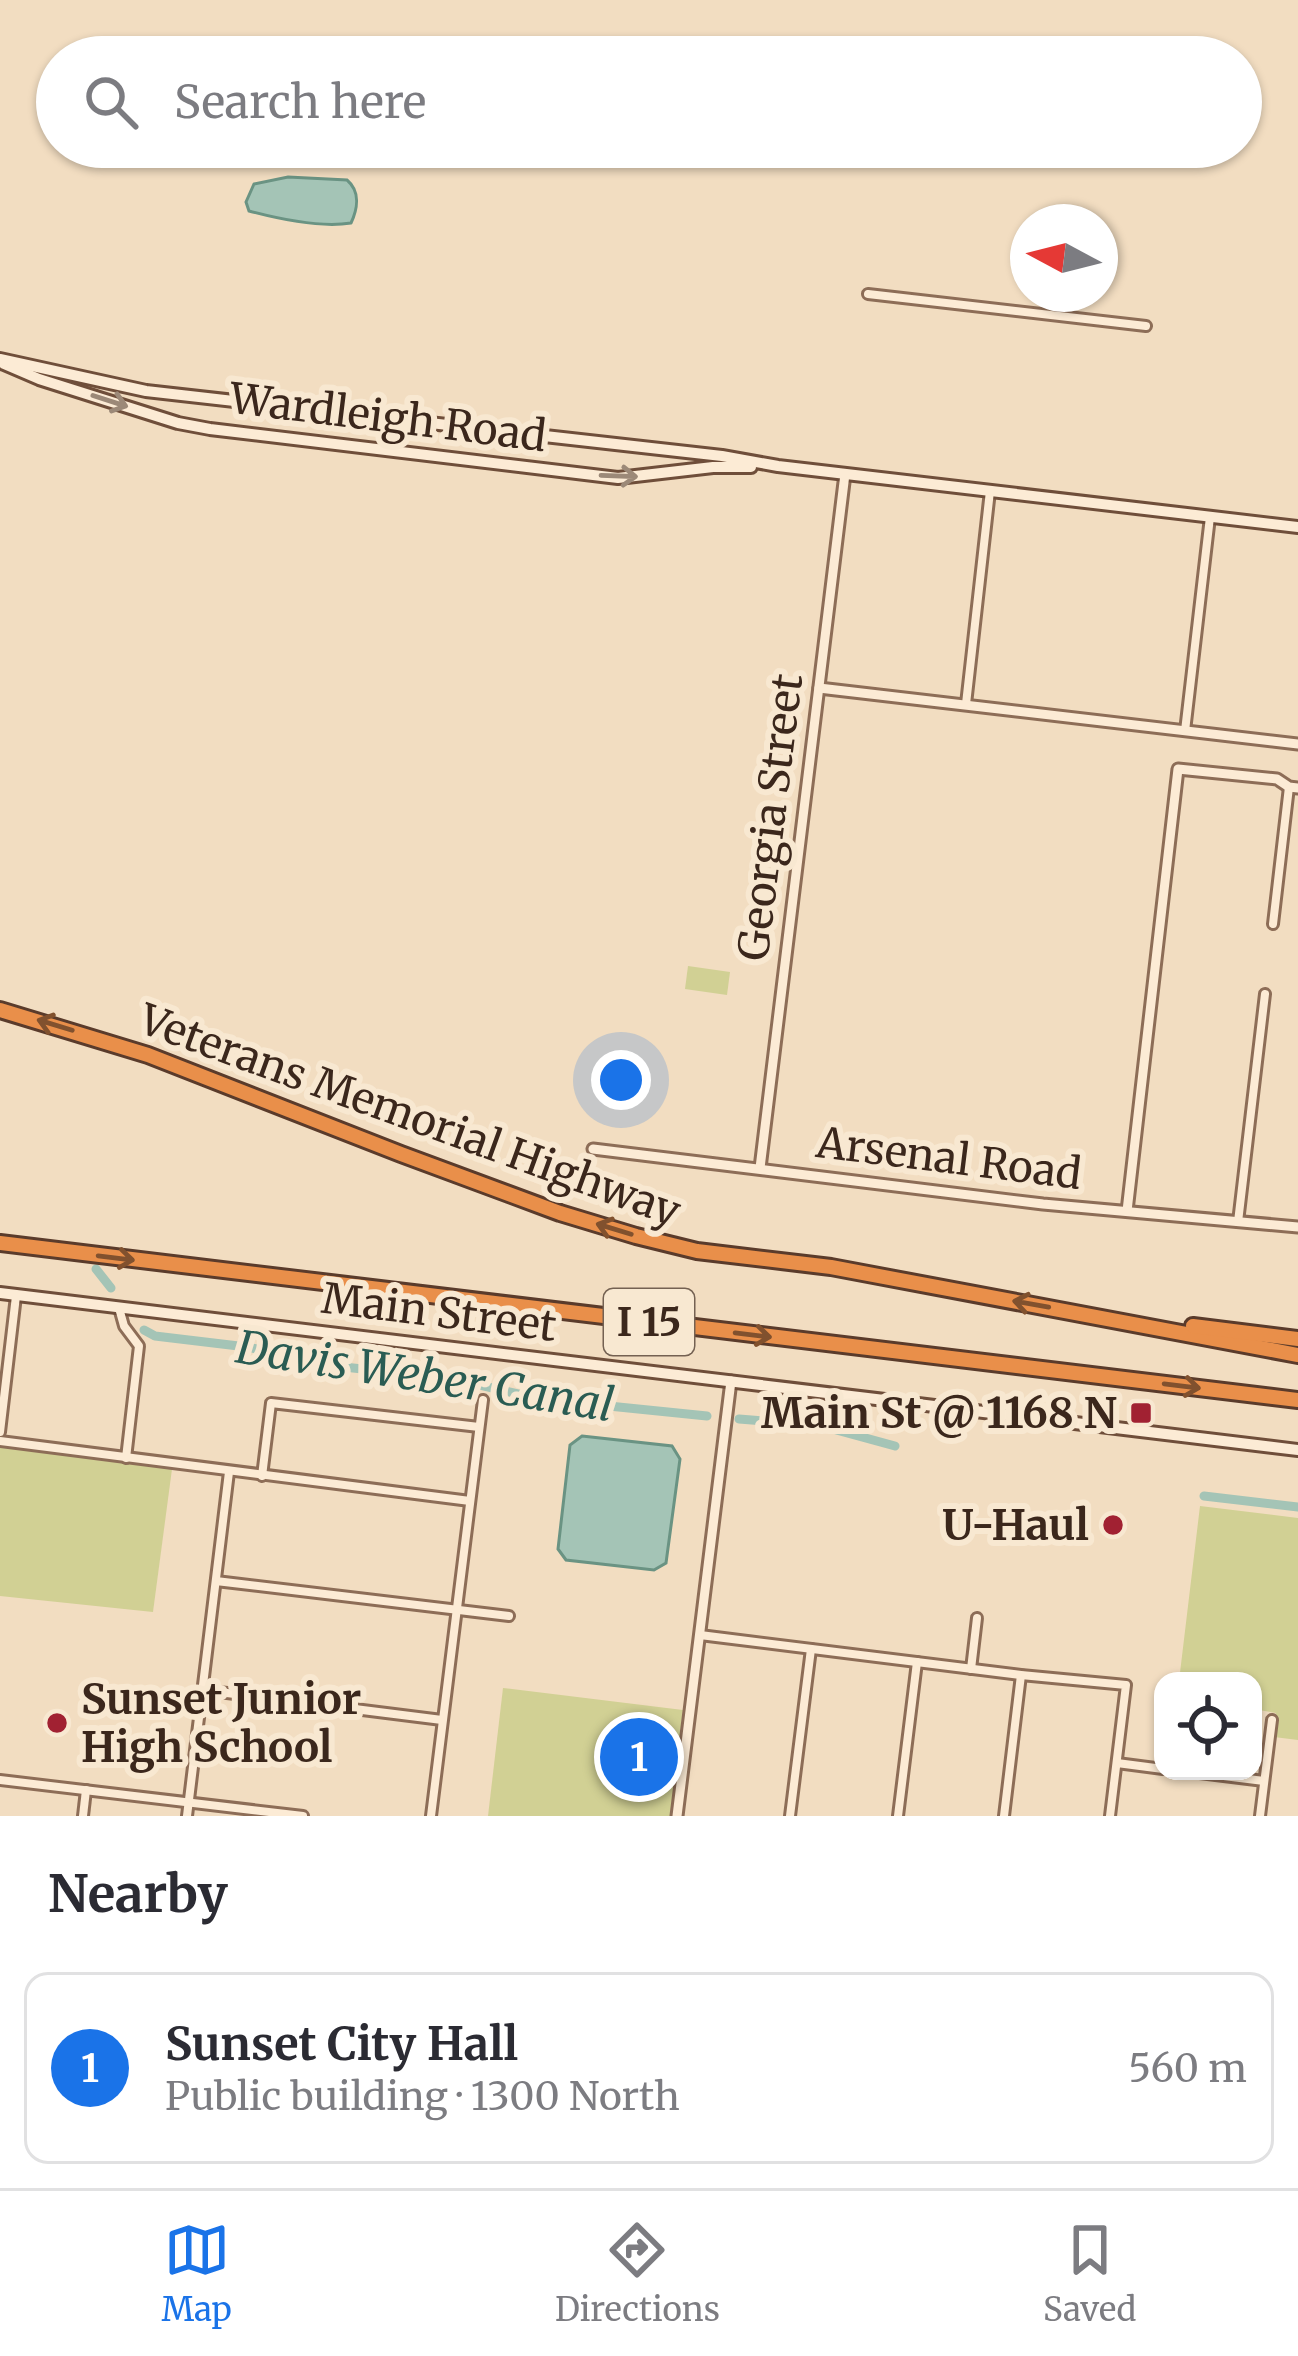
<!DOCTYPE html>
<html lang="en">
<head>
<meta charset="utf-8">
<style>
  :root { --surface:#fff; --page:#f7f7f7; --text:#2b2b33; --muted:#7c7c81; --line:#e1e1e2; --accent:#1a73e8 }
  body { margin:0; font-family:Merriweather,serif; background:var(--page); color:var(--text) }
  .controls { position:absolute; right:36px; bottom:36px; display:grid; overflow:hidden; border-radius:24px; box-shadow:0 3px 9px #0004 }
  .controls button { width:108px; height:108px; display:grid; place-items:center; padding:0; border:0; border-bottom:3px solid var(--line); background:var(--surface); color:var(--text); font:60px sans-serif }
  .compass { position:absolute; left:1010px; top:204px; width:108px; height:108px; border-radius:50%; background:var(--surface); box-shadow:0 3px 9px #0004; rotate:277deg }
  .you { position:absolute; left:621px; top:1080px; width:42px; height:42px; margin:-30px; border:9px solid #fff; border-radius:50%; background:#1a73e8; box-shadow:0 0 0 18px #1a73e833 }
  .badge { display:grid; place-items:center; width:78px; height:78px; border-radius:50%; background:var(--accent); color:#fff; font-size:39px; font-weight:700 }
  .pin { position:absolute; translate:-50% -50%; border:6px solid #fff; box-shadow:0 3px 12px #0006 }
  .list { margin:0; padding:0; list-style:none }
  h2 { display:flex; justify-content:space-between; align-items:center; height:156px; margin:0; padding:0 48px; font-size:51px }
  h2 small { font-size:39px; font-weight:400; color:var(--muted) }
  .list li { display:grid; grid-template-columns:78px 1fr auto; gap:36px; align-items:center; box-sizing:border-box; height:192px; margin:0 24px 24px; padding:0 24px; border:3px solid var(--line); border-radius:24px }
  .list b { display:block; font-size:45px; white-space:nowrap }
  .list p { margin:0; font-size:39px; white-space:nowrap; color:var(--muted) }
  .list em { font-size:39px; font-style:normal; color:var(--muted) }
  .icon { flex:none; width:66px; height:66px; fill:none; stroke:currentColor; stroke-width:2; stroke-linecap:round; stroke-linejoin:round }
  .map { position:relative; flex:none; width:1298px; height:1816px; overflow:hidden }
  .search { position:absolute; background:var(--surface); box-shadow:0 3px 9px #0004; left:36px; right:36px; top:36px; height:132px; display:flex; align-items:center; gap:30px; box-sizing:border-box; padding:0 42px; border-radius:66px; color:var(--muted); font-size:45px }
  .sheet { height:372px; background:var(--surface) }
  nav { display:flex; justify-content:space-around; align-items:center; box-sizing:border-box; height:168px; border-top:3px solid var(--line); background:var(--surface); font-size:33px; color:var(--muted) }
  nav a { display:grid; justify-items:center; gap:6px }
  nav .on { color:var(--accent) }
  .map>svg:first-child { display:block }
</style>
</head>
<body>
<div class="map">
<svg width="1298" height="1816" viewBox="0 0 1298 1816">
  <rect width="100%" height="100%" fill="#f2ddc1"/>
  <g fill="#d1d094">
    <polygon points="688,966 730,972 727,995 685,989"/>
    <polygon points="0,1447 172,1469 153,1612 0,1596"/>
    <polygon points="1200,1506 1298,1518 1298,1740 1274,1737 1276,1713 1253,1709 1253,1681 1179,1681"/>
    <polygon points="503,1688 683,1710 670,1816 488,1816"/>
  </g>
  <g fill="#a4c4b6" stroke="#6a9383" stroke-width="3">
    <path d="M288,177L347,180C360,191 358,208 351,223C320,228 279,219 249,211L246,202L254,184Z"/>
    <polygon points="582,1436 672,1446 680,1459 666,1563 654,1570 566,1560 558,1549 570,1445"/>
  </g>
  <g fill="none" stroke-linecap="round" stroke-linejoin="round">
    <g stroke="#a4c4b6" stroke-width="9">
      <polyline points="96,1269 111,1288"/>
      <polyline points="144,1330 155,1336 247,1347 344,1367 454,1379 540,1399 707,1416"/>
      <polyline points="739,1419 818,1425 895,1446"/>
      <polyline points="1204,1496 1298,1507"/>
    </g>
    <defs>
      <g id="minor">
        <polyline points="868,294 1146,326"/>
        <polyline points="966,704 990,491"/>
        <polyline points="1185,731 1210,517"/>
        <polyline points="1273,924 1289,787"/>
        <polyline points="1238,1222 1265,994"/>
        <polyline points="119,1308 124,1326 139,1346 126,1458"/>
        <polyline points="0,1432 16,1296"/>
        <polyline points="0,1441 470,1501"/>
        <polyline points="262,1476 271,1403 479,1427"/>
        <polyline points="216,1581 509,1616"/>
        <polyline points="700,1635 1021,1675 1126,1685 1110,1816"/>
        <polyline points="971,1669 977,1618"/>
        <polyline points="203,1690 442,1720"/>
        <polyline points="1117,1763 1163,1769"/>
        <polyline points="1183,1771 1264,1781"/>
        <polyline points="0,1780 303,1816"/>
        <polyline points="83,1816 86,1790"/>
        <polyline points="187,1816 229,1472"/>
        <polyline points="431,1816 483,1400"/>
        <polyline points="790,1816 811,1649"/>
        <polyline points="898,1816 917,1662"/>
        <polyline points="1004,1816 1021,1675"/>
        <polyline points="1260,1816 1272,1720"/>
      </g>
      <g id="tertiary">
        <polyline points="819,688 1298,744"/>
        <polyline points="593,1149 1043,1204 1298,1227"/>
        <polyline points="760,1168 845,474"/>
        <polyline points="1127,1211 1178,769 1277,779 1289,787 1298,788"/>
        <polyline points="677,1816 731,1381"/>
      </g>
      <g id="secondary">
        <polyline points="0,359 146,391 722,456 778,466 1298,527"/>
        <polyline points="4,364 39,379 178,423 210,429 618,478 713,467 751,467"/>
        <polyline points="0,1293 1298,1450"/>
      </g>
      <g id="motorway">
        <polyline points="0,1010 148,1055 401,1154 560,1213 636,1236 697,1251 831,1267 1298,1355"/>
        <polyline points="0,1243 1298,1400"/>
        <polyline points="1193,1326 1298,1339"/>
      </g>
    </defs>
    <use href="#minor" stroke="#8d6d57" stroke-width="14"/>
    <use href="#tertiary" stroke="#8d6d57" stroke-width="15"/>
    <use href="#secondary" stroke="#6f4e3a" stroke-width="16"/>
    <use href="#motorway" stroke="#5a3b2b" stroke-width="20"/>
    <use href="#minor" stroke="#fcebd5" stroke-width="8"/>
    <use href="#tertiary" stroke="#fcebd5" stroke-width="9"/>
    <use href="#secondary" stroke="#fcebd5" stroke-width="10"/>
    <use href="#motorway" stroke="#e98f4a" stroke-width="14"/>
  </g>
  <defs><path id="oneway-shaft" d="M-6 0H5M1.5-3L5.5 0L1.5 3" fill="none" stroke-width="1.6" stroke-linecap="round" stroke-linejoin="round" transform="scale(3)"/></defs>
  <g stroke="#9c8978">
    <use href="#oneway-shaft" transform="translate(110 401) rotate(18)"/>
    <use href="#oneway-shaft" transform="translate(619 476) rotate(2)"/>
  </g>
  <g stroke="#81512e">
    <use href="#oneway-shaft" transform="translate(55 1025) rotate(-163)"/>
    <use href="#oneway-shaft" transform="translate(614 1229) rotate(-163)"/>
    <use href="#oneway-shaft" transform="translate(116 1258) rotate(7)"/>
    <use href="#oneway-shaft" transform="translate(1031 1304) rotate(-170)"/>
    <use href="#oneway-shaft" transform="translate(753 1335) rotate(7)"/>
    <use href="#oneway-shaft" transform="translate(1182 1386) rotate(7)"/>
  </g>
  <g fill="#a12132" stroke="#f8e8d1" stroke-width="4.5">
    <rect x="1129" y="1401" width="24" height="24" rx="6"/>
    <circle cx="1113" cy="1525" r="12"/>
    <circle cx="57" cy="1723" r="12"/>
  </g>
  <g text-anchor="middle" stroke-width="12" stroke-linejoin="round" paint-order="stroke">
    <rect fill="#f8e8d1" stroke="#746152" stroke-width="3" x="604" y="1289" width="90" height="66" rx="9"/>
    <g font-size="39" font-weight="bold" fill="#3b271c">
      <text x="649" y="1336">I 15</text>
    </g>
    <g font-size="42" fill="#3b271c" stroke="#f8e8d1">
      <text transform="translate(388 417) rotate(7)" y="15">Wardleigh Road</text>
      <text transform="translate(770 817) rotate(-83)" y="15">Georgia Street</text>
      <text transform="translate(410 1115) rotate(20)" y="15">Veterans Memorial Highway</text>
      <text transform="translate(949 1158) rotate(7)" y="15">Arsenal Road</text>
      <text transform="translate(439 1312) rotate(7)" y="15">Main Street</text>
    </g>
    <g font-size="42" font-weight="bold" fill="#3b271c" stroke="#f8e8d1" text-anchor="end">
      <text x="1117" y="1428">Main St @ 1168 N</text>
      <text x="1089" y="1540">U-Haul</text>
      <text x="81" y="1714" text-anchor="start">Sunset Junior<tspan x="81" dy="48">High School</tspan></text>
    </g>
    <g font-size="45" font-style="italic" fill="#2a5c53" stroke="#f8e8d1">
      <text transform="translate(425 1376) rotate(9)" y="16">Davis Weber Canal</text>
    </g>
  </g>
</svg>
<div class="controls">
<button><svg class="icon" aria-label="locate" viewBox="0 0 24 24"><circle cx="12" cy="12" r="6"/><path d="M12 2v4M12 18v4M2 12h4M18 12h4"/></svg></button>
</div>
<svg class="compass" viewBox="-18 -18 36 36"><path d="M0-13l5 13h-10z" fill="#e53935"/><path d="M0 13l5-13h-10z" fill="#7c7c81"/></svg>
<div class="you"></div>
<div class="pin badge" style="left:639px;top:1757px">1</div>
<div class="search"><svg class="icon" aria-label="search" viewBox="0 0 24 24"><circle cx="10" cy="10" r="6"/><path d="M15 15l6 6"/></svg>Search here</div>
</div>
<section class="sheet">
<h2>Nearby<small></small></h2>
<ul class="list">
<li><span class="badge">1</span><div><b>Sunset City Hall</b><p>Public building · 1300 North</p></div><em>560 m</em></li>
</ul>
</section>
<nav>
<a class="on"><svg class="icon" aria-label="map" viewBox="0 0 24 24"><path d="M3 6l6-2 6 2 6-2v14l-6 2-6-2-6 2zM9 4v14M15 6v14"/></svg>Map</a>
<a><svg class="icon" aria-label="directions" viewBox="0 0 24 24"><path d="M12 3l9 9-9 9-9-9zM9 14v-3h6M13 9l2 2-2 2"/></svg>Directions</a>
<a><svg class="icon" aria-label="saved" viewBox="0 0 24 24"><path d="M7 4h10v16l-5-4-5 4z"/></svg>Saved</a>
</nav>
</body>
</html>
